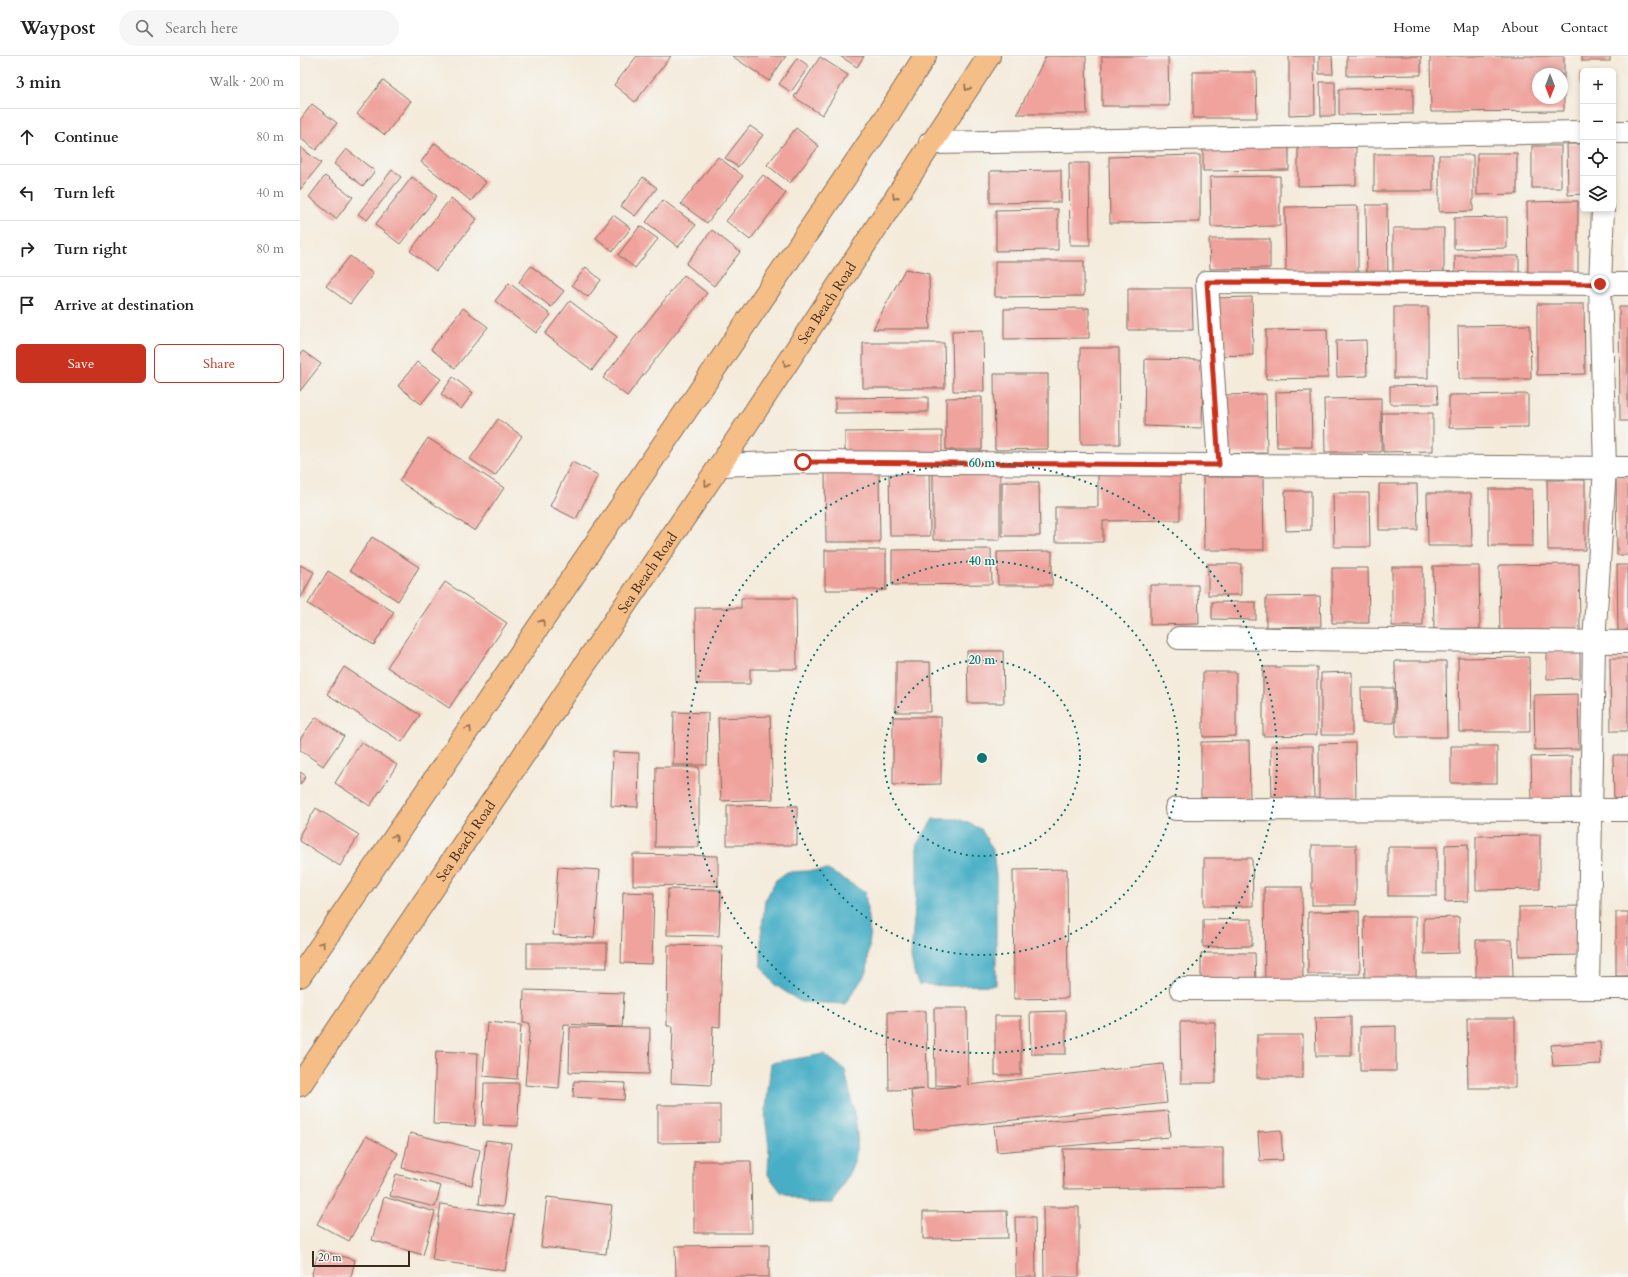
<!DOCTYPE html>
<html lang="en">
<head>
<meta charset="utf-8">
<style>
  :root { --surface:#fff; --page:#f6f6f6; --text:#222; --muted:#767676; --line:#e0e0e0; --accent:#c8321e }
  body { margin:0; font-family:Cardo,serif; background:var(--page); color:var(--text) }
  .controls { position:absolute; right:12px; top:12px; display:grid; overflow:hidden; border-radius:6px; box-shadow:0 2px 6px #0003 }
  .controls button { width:36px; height:36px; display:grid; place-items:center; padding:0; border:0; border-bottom:1px solid var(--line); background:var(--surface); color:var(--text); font:20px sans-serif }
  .compass { position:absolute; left:1232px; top:12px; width:36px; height:36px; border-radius:50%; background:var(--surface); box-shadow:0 2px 6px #0003; rotate:180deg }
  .scale { position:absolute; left:12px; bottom:10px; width:98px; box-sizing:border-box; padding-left:4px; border:2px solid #3b2a1e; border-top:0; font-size:11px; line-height:14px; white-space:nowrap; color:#3b2a1e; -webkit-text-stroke:3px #f6f6f2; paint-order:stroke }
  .stop { position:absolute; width:12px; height:12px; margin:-9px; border:3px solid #c8321e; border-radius:50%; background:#fff }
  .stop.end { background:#c8321e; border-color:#fff; box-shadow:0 1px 4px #0008 }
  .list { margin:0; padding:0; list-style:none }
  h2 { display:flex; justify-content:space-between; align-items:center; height:52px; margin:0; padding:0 16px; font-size:17px }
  h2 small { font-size:13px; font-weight:400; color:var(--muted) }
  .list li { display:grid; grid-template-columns:26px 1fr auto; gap:12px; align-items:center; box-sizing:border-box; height:56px; padding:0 16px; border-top:1px solid var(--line) }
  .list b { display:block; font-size:15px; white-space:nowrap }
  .list em { font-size:13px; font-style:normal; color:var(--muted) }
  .actions { display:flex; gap:8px; padding:12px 16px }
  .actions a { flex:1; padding:9px 0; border:1px solid var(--accent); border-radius:6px; text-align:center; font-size:14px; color:var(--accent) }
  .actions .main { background:var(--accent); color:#fff }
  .icon { flex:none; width:22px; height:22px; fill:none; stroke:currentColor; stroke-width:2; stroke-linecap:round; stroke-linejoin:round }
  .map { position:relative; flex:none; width:1328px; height:1221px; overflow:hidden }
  header { display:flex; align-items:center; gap:24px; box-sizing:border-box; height:56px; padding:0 20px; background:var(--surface); border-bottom:1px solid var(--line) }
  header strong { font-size:19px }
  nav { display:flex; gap:22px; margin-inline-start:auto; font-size:14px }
  .search { width:280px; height:36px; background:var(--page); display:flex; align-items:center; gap:10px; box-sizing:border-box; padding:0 14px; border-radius:22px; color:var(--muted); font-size:15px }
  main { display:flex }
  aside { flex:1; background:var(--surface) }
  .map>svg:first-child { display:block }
</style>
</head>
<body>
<header>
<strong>Waypost</strong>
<div class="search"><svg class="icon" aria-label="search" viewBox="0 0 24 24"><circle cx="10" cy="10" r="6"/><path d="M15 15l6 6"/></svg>Search here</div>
<nav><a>Home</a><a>Map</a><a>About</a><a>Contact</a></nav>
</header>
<main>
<aside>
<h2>3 min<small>Walk · 200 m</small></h2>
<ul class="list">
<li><svg class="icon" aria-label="ahead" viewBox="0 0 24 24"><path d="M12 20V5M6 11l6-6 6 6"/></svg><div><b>Continue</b></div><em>80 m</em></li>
<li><svg class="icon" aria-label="left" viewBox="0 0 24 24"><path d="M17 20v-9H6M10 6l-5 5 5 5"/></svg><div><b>Turn left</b></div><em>40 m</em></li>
<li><svg class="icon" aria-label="right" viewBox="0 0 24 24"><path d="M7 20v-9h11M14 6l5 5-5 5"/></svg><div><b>Turn right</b></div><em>80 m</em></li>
<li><svg class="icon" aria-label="arrive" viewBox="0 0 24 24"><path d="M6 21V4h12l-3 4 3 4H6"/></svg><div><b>Arrive at destination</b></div></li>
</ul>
<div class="actions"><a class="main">Save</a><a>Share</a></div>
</aside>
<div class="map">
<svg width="1328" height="1221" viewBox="0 0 1328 1221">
  <rect width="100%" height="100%" fill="#f6f6f2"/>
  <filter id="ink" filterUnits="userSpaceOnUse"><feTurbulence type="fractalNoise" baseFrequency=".025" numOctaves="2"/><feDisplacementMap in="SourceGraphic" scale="8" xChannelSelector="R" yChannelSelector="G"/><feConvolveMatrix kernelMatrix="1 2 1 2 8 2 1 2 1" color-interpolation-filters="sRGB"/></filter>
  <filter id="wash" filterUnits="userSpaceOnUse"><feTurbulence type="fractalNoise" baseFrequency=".012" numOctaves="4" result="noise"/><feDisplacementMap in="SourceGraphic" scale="16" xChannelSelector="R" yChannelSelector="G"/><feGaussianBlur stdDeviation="0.9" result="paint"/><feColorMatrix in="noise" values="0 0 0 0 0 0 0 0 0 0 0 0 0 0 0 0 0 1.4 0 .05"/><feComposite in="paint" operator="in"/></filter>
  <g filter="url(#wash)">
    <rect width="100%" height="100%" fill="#f4ebdb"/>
    <g fill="#47aec6" stroke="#416c72">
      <polygon points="633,763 659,763 681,773 693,794 696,820 696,929 646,930 619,928 615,920 611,901 617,825 617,788"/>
      <polygon points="528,814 565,836 570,880 567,916 545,948 501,946 475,929 461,910 461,879 465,845 476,824 487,816"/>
      <path d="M524,998L545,1014C550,1039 559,1067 557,1094C555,1110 541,1132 533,1147H507L481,1136L468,1119L469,1091L465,1061L471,1007Z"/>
    </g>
    <g id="blocks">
      <g fill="#f0a29c" fill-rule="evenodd">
        <polygon points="337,0 371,0 335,46 314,29"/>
        <polygon points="432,0 486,0 469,25"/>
        <polygon points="540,0 564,0 557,11"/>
        <polygon points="746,0 786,0 787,58 717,58"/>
        <polygon points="802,0 868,0 869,50 802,50"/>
        <polygon points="989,0 1014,0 1015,58 989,59"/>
        <polygon points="1019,0 1032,0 1033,18 1019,18"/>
        <polygon points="1047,0 1121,0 1121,19 1047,20"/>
        <path d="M1130,0H1264V55L1131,56ZM1238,18H1262V42H1238Z"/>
        <rect x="1282" y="0" width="28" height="5"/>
        <polygon points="520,1 548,19 522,59 494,41"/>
        <polygon points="497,2 509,10 491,36 479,28"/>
        <polygon points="893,16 956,16 957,62 893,62"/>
        <rect x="1280" y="16" width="3" height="12"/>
        <polygon points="83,24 111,45 85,79 57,58"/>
        <polygon points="1020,26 1035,26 1035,60 1021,60"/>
        <polygon points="1113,32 1113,58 1039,59 1039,33"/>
        <polygon points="12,48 37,67 16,94 0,82 0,64"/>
        <polygon points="450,70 463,79 438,111 425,102"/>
        <polygon points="496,72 519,90 490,127 467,109"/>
        <polygon points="903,84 989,84 989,114 903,115"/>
        <polygon points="135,87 186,126 171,145 121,106"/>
        <polygon points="1267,88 1283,88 1283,138 1268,139"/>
        <rect x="1232" y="90" width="29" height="42"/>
        <polygon points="0,91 21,107 0,134"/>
        <polygon points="998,91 1056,91 1056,129 998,130"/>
        <polygon points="46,93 75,115 63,130 34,108"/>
        <polygon points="1177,97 1217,97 1217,138 1177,139"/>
        <rect x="1074" y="98" width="59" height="37"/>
        <polygon points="900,99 900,166 810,167 809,101"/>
        <polygon points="1139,99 1173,99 1173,155 1139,156"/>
        <polygon points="418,101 443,120 407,167 381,148"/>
        <polygon points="769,107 789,107 790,189 770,189"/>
        <polygon points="92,114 101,121 67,164 58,158"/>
        <polygon points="761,114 761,146 690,147 690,115"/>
        <polygon points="463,119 486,137 450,184 426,165"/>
        <polygon points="25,120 53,141 36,163 9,141"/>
        <polygon points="980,120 980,170 911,171 910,121"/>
        <polygon points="112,121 137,140 100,188 75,169"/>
        <polygon points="343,121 357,132 335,160 321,150"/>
        <polygon points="151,142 177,163 136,215 110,195"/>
        <polygon points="363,144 396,169 378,191 346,166"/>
        <polygon points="1278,145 1278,222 1228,222 1227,146"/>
        <polygon points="1066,149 1087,149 1088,223 1067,223"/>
        <polygon points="1058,150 1058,218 986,219 985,151"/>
        <polygon points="758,153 758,194 696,195 696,154"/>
        <polygon points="313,159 331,172 313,195 296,182"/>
        <polygon points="1207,161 1207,192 1154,193 1154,162"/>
        <polygon points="340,170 358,183 335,212 318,199"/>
        <polygon points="1093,172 1144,172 1144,217 1093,218"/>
        <polygon points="412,174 440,196 414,230 386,208"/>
        <polygon points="909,183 970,183 970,212 910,213"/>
        <polygon points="50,200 73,218 50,248 26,230"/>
        <polygon points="1155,200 1219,200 1219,220 1155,221"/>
        <polygon points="695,205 784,205 784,240 695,241"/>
        <polygon points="231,210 264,235 251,251 219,226"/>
        <polygon points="286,211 301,224 288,241 272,229"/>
        <polygon points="605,213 629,218 630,273 573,273"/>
        <polygon points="384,219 407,237 327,340 303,322"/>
        <polygon points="209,227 251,259 236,277 195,245"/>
        <polygon points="828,232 892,232 893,274 828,274"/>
        <polygon points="952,241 953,299 914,300 913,242"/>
        <polygon points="270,245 317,281 292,314 245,278"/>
        <polygon points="1237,248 1284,248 1285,318 1237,319"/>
        <rect x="1094" y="251" width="34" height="71"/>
        <polygon points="1319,251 1328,251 1328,365 1320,365"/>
        <polygon points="163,252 188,271 155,312 131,293"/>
        <polygon points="789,252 789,282 704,283 704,253"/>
        <polygon points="1230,269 1231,323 1159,323 1158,270"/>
        <polygon points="1027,273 1028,322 966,323 966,274"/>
        <polygon points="683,274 684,335 653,335 652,275"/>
        <polygon points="1066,284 1067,320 1037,321 1036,285"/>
        <polygon points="563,287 644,287 645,332 563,332"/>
        <polygon points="780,292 819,292 820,388 781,388"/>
        <polygon points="3,295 21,308 0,335 0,298"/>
        <polygon points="845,303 903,304 902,372 844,370"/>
        <polygon points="117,306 141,323 121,348 98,330"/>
        <polygon points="694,318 748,318 748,393 695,394"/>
        <polygon points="153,321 173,337 161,353 141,338"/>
        <polygon points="1137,329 1138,348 1090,348 1090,330"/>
        <polygon points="1011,335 1012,391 977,391 976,336"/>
        <polygon points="966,338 967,397 924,398 923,339"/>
        <polygon points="1228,338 1228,371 1149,372 1149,339"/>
        <polygon points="628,341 628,356 535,357 535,342"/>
        <polygon points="682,341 682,394 646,394 646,342"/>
        <polygon points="1081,342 1081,396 1025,396 1024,343"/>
        <polygon points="1082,357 1133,357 1133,395 1083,396"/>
        <polygon points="198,363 222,380 195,420 170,403"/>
        <polygon points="642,375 642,402 545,402 545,376"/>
        <polygon points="128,382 204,432 175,475 99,425"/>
        <polygon points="272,406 298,419 276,463 250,450"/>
        <polygon points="880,406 880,464 803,465 803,486 755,486 755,451 798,451 798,407"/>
        <polygon points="700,409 700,484 633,484 633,410"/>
        <polygon points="589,412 629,412 630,480 590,480"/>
        <polygon points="579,415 580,486 526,486 525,416"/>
        <polygon points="1316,419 1328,419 1328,499 1317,499"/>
        <polygon points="903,421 963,421 964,494 904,494"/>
        <polygon points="1247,424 1285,424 1285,494 1248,494"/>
        <polygon points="702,426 739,426 740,480 702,480"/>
        <polygon points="1079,428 1117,428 1118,474 1079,474"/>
        <polygon points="1189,433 1232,433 1233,490 1189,490"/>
        <polygon points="985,435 1011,435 1011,474 986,475"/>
        <polygon points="1033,437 1069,437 1070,491 1034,491"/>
        <polygon points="1127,437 1171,437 1172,490 1128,490"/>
        <polygon points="72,481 119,511 98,545 50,514"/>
        <polygon points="691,493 692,528 592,529 592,494"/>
        <rect x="525" y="494" width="61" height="40"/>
        <polygon points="752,495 752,529 698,529 697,496"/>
        <rect x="908" y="508" width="33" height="31"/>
        <polygon points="1279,508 1280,575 1200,575 1199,509"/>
        <polygon points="0,509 14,516 0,544"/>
        <polygon points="1317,509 1328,509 1328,574 1318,575"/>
        <polygon points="1133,510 1179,510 1180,573 1134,573"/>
        <rect x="1092" y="511" width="31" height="59"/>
        <polygon points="1032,512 1068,512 1069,567 1032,567"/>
        <polygon points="28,515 94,556 74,589 8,548"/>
        <polygon points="145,526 207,567 149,652 87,611"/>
        <polygon points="850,529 898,529 899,568 850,569"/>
        <polygon points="1020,540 1021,570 966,571 966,541"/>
        <polygon points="441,542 496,542 497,613 450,613 450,628 396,628 395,552 441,552"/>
        <polygon points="912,546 956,546 956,564 912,563"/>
        <polygon points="667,595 703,595 704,647 668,647"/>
        <polygon points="1247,596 1280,596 1280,622 1247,623"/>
        <polygon points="1229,601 1230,676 1159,676 1158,602"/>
        <polygon points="1310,602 1328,602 1328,675 1311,675"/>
        <polygon points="1095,605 1146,605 1147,681 1096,681"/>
        <polygon points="596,606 630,606 631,656 596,656"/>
        <polygon points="44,611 120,659 102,686 27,638"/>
        <polygon points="963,611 1017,611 1017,679 963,680"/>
        <polygon points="903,616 936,616 936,680 903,681"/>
        <polygon points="1052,616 1052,679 1021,679 1021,617"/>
        <polygon points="1061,632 1094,632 1094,667 1062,667"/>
        <polygon points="1278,638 1279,693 1235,694 1234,639"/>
        <polygon points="374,656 408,657 407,709 373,709"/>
        <polygon points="470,660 473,743 421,745 418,662"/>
        <polygon points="16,661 44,680 23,710 0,694 0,683"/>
        <polygon points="593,661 641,661 641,728 593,729"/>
        <polygon points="949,685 950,743 901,743 901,686"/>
        <polygon points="61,686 97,709 70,750 35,727"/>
        <polygon points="1055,687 1056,744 1019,745 1019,688"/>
        <polygon points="971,690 1013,690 1014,746 972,746"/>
        <rect x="1151" y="690" width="46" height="37"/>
        <polygon points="313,696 339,697 338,751 311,750"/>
        <polygon points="1313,699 1328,699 1328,745 1314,745"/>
        <polygon points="1272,700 1272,744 1232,745 1231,701"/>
        <polygon points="356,711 399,711 399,791 355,791"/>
        <polygon points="0,716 6,720 0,729"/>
        <polygon points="427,749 497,750 497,789 427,789"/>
        <polygon points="16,752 59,779 40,810 0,785 0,778"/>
        <polygon points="1240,779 1240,833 1176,834 1176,780"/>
        <polygon points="1168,788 1168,845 1145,846 1145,789"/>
        <rect x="1012" y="789" width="44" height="60"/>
        <rect x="1088" y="791" width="49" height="49"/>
        <polygon points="333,798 418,800 418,830 333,829"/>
        <polygon points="904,802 952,802 953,850 904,850"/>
        <polygon points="258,811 300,814 294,882 253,879"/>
        <polygon points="767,813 768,942 714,943 713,814"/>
        <polygon points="964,831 1002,831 1003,926 965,926"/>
        <polygon points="368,833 421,834 419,880 367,879"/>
        <polygon points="323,836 354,837 352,908 321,907"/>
        <polygon points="1280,850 1280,899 1219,900 1219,851"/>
        <polygon points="1059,855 1060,918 1008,918 1008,856"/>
        <rect x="1316" y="856" width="12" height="64"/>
        <polygon points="1064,861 1116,861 1116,926 1065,927"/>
        <polygon points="1159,861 1159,897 1124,898 1124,862"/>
        <polygon points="952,863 952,890 903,891 903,864"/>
        <polygon points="1176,884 1212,884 1213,921 1176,922"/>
        <rect x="227" y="887" width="80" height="25"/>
        <polygon points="368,889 422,890 420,971 413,970 411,1029 371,1027 373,970 367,970"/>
        <polygon points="901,897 955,897 956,926 901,927"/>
        <polygon points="224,934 324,937 322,971 264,968 259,1032 225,1029 230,967 223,967"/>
        <polygon points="634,952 667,952 668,1029 863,1008 867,1047 615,1075 611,1035 624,1033 589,1034 588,956 626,955 627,1033 660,1030 635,1029"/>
        <polygon points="766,955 766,998 731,998 730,956"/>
        <rect x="695" y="960" width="26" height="59"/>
        <polygon points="1051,961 1051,1000 1016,1000 1015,962"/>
        <polygon points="1167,962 1215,962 1215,1032 1168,1032"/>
        <polygon points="187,966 221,969 217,1023 183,1020"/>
        <polygon points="880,966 915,966 916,1027 881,1027"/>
        <polygon points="1096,970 1096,1015 1060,1015 1060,971"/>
        <polygon points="270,971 350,972 349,1018 269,1016"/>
        <rect x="957" y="979" width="46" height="43"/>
        <polygon points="1300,986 1301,1008 1253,1010 1251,989"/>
        <polygon points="136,995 178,997 175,1070 133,1068"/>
        <polygon points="274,1025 325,1027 324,1044 273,1041"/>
        <polygon points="184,1027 219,1027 218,1070 183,1069"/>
        <polygon points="358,1049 420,1049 420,1086 358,1087"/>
        <polygon points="868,1055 870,1081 697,1096 694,1070"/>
        <polygon points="981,1074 983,1104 960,1105 958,1076"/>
        <polygon points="110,1077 180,1094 172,1129 102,1112"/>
        <polygon points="66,1080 98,1097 49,1185 17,1168"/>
        <polygon points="186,1084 211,1087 203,1151 179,1148"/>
        <polygon points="923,1092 923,1131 764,1133 763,1093"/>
        <polygon points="394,1105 451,1105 452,1177 394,1177"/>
        <polygon points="96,1118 141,1130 135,1151 90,1140"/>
        <polygon points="84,1141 135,1156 123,1199 72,1184"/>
        <polygon points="247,1141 312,1149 306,1198 241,1191"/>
        <polygon points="141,1148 214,1159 205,1215 132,1204"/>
        <polygon points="743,1151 779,1151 779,1221 744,1221"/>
        <polygon points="707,1155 708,1182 623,1183 623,1156"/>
        <polygon points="715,1161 735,1161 736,1221 716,1221"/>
        <polygon points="469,1189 469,1221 376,1221 375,1190"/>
        <polygon points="19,1194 55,1204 51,1221 11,1221"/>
      </g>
    </g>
  </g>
  <g filter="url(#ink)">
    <use href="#blocks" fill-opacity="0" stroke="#7c6e60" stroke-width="1"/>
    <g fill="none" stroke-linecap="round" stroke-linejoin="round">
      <defs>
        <g id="minor">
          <polyline points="1313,76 1328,76"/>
          <polyline points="630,87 1283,76"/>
          <polyline points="420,409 503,406 1328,412"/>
          <polyline points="919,409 907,226 1328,228"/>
          <polyline points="879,582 1328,586"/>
          <polyline points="876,753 1328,754"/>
          <polyline points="1288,931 1294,587 1305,412 1300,228 1303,153"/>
          <polyline points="881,933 1328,932"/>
        </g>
        <g id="major">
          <polyline points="0,920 375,371 587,60 625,0"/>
          <path id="s1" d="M0,1029L420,409L689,0"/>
        </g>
      </defs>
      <use href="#minor" stroke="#7c6e60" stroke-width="24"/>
      <use href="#major" stroke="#7c6e60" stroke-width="24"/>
      <use href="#minor" stroke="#fff" stroke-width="22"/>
      <use href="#major" stroke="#f6be87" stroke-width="22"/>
    </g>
    <defs><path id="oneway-chevron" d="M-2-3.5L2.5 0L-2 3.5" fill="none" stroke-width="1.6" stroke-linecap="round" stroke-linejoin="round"/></defs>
    <g stroke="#8f6d4d">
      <use href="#oneway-chevron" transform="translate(667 32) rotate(124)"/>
      <use href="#oneway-chevron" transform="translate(595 141) rotate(123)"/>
      <use href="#oneway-chevron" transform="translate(486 308) rotate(123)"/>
      <use href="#oneway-chevron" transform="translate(407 428) rotate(124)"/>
      <use href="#oneway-chevron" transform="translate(242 566) rotate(-56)"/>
      <use href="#oneway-chevron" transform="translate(169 673) rotate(-56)"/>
      <use href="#oneway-chevron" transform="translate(95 781) rotate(-56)"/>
      <use href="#oneway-chevron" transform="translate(22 888) rotate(-56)"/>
    </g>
  </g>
  <g fill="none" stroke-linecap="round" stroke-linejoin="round" filter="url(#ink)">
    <polyline stroke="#c8321e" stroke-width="5" points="503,406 919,409 907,226 1300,228"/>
  </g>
  <g fill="none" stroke="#0f766e" stroke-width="2" stroke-dasharray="2 4">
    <circle cx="682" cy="702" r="98"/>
    <circle cx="682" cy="702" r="197"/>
    <circle cx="682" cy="702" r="295"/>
  </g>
  <g text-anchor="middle" stroke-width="3" stroke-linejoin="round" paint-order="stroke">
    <g font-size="14" fill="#3b2a1e" stroke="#f6f6f2">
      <text dy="5" stroke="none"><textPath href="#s1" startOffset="943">Sea Beach Road</textPath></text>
      <text dy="5" stroke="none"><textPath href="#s1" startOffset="619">Sea Beach Road</textPath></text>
      <text dy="5" stroke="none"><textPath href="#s1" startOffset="295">Sea Beach Road</textPath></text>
    </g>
  </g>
  <circle cx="682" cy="702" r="6" fill="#0f766e" stroke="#f6f6f2" stroke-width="2"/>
  <g font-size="12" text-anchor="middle" font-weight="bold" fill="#0f766e" stroke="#f6f6f2" stroke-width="3" stroke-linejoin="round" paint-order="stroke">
    <text x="682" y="411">60 m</text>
    <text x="682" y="509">40 m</text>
    <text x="682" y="608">20 m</text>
  </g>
</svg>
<div class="controls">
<button>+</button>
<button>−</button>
<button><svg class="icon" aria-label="locate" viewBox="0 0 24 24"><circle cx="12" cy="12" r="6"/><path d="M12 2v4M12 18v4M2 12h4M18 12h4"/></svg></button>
<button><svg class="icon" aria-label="layers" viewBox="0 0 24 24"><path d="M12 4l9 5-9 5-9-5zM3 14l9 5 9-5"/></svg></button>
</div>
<svg class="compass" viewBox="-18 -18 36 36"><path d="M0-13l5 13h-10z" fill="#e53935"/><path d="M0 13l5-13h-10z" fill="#767676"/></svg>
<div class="scale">20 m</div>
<div class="stop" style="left:503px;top:406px"></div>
<div class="stop end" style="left:1300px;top:228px"></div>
</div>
</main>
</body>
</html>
